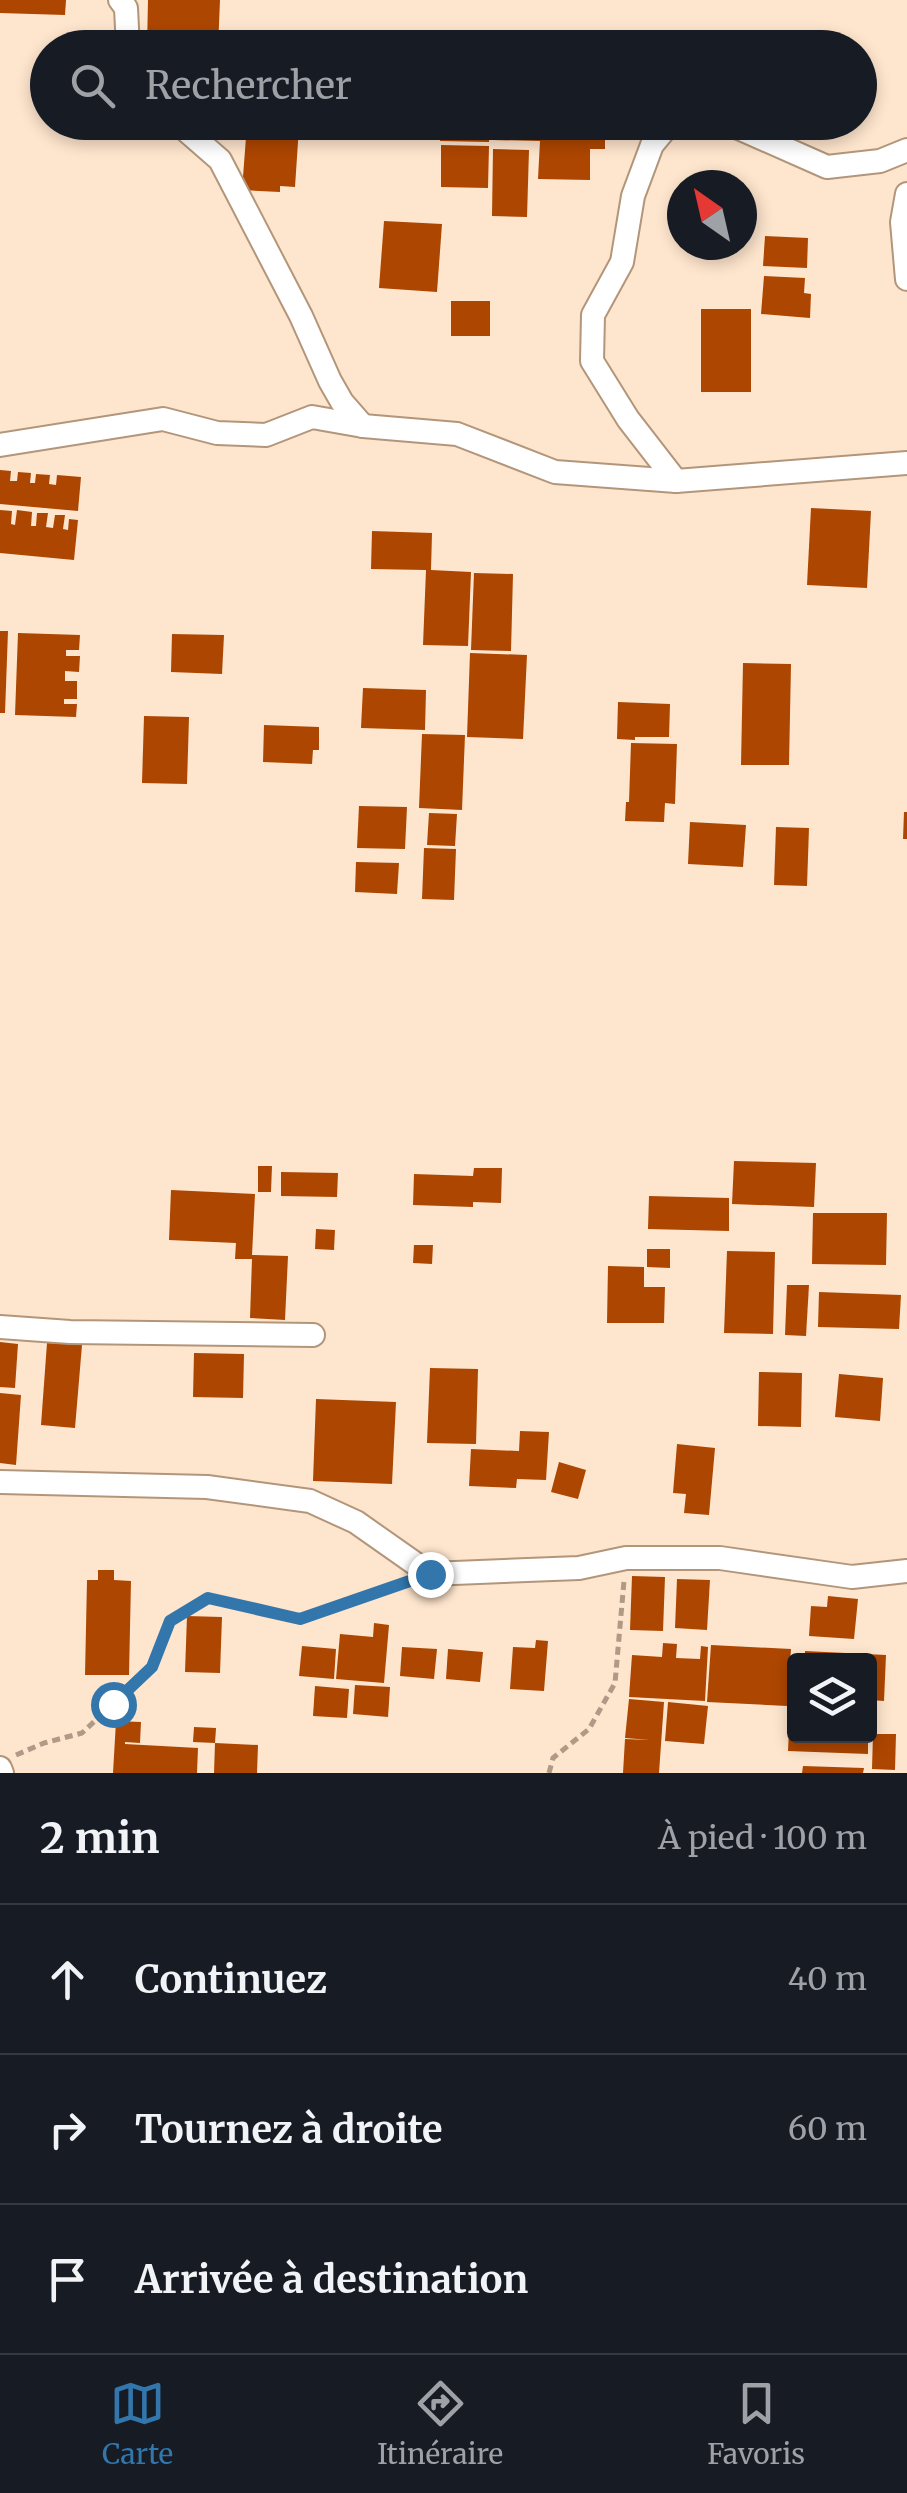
<!DOCTYPE html>
<html lang="fr">
<head>
<meta charset="utf-8">
<style>
  :root { --surface:#171b24; --page:#20242c; --text:#f1f3f6; --muted:#9ea1a6; --line:#363941; --accent:#3276ac }
  body { margin:0; font-family:Merriweather,serif; background:var(--page); color:var(--text) }
  .controls { position:absolute; right:30px; bottom:30px; display:grid; overflow:hidden; border-radius:10px; box-shadow:0 5px 15px #0003 }
  .controls button { width:90px; height:90px; display:grid; place-items:center; padding:0; border:0; border-bottom:2px solid var(--line); background:var(--surface); color:var(--text); font:50px sans-serif }
  .compass { position:absolute; left:667px; top:170px; width:90px; height:90px; border-radius:50%; background:var(--surface); box-shadow:0 5px 15px #0003; rotate:326deg }
  .stop { position:absolute; width:30px; height:30px; margin:-22px; border:8px solid #3276ac; border-radius:50%; background:#fff }
  .stop.end { background:#3276ac; border-color:#fff; box-shadow:0 2px 10px #0008 }
  .list { margin:0; padding:0; list-style:none }
  h2 { display:flex; justify-content:space-between; align-items:center; height:130px; margin:0; padding:0 40px; font-size:42px }
  h2 small { font-size:32px; font-weight:400; color:var(--muted) }
  .list li { display:grid; grid-template-columns:65px 1fr auto; gap:30px; align-items:center; box-sizing:border-box; height:150px; padding:0 40px; border-top:2px solid var(--line) }
  .list b { display:block; font-size:38px; white-space:nowrap }
  .list em { font-size:32px; font-style:normal; color:var(--muted) }
  .icon { flex:none; width:55px; height:55px; fill:none; stroke:currentColor; stroke-width:2; stroke-linecap:round; stroke-linejoin:round }
  .map { position:relative; flex:none; width:907px; height:1773px; overflow:hidden }
  .search { position:absolute; background:var(--surface); box-shadow:0 5px 15px #0003; left:30px; right:30px; top:30px; height:110px; display:flex; align-items:center; gap:25px; box-sizing:border-box; padding:0 35px; border-radius:55px; color:var(--muted); font-size:38px }
  .sheet { height:580px; background:var(--surface) }
  nav { display:flex; justify-content:space-around; align-items:center; box-sizing:border-box; height:140px; border-top:2px solid var(--line); background:var(--surface); font-size:28px; color:var(--muted) }
  nav a { display:grid; justify-items:center; gap:5px }
  nav .on { color:var(--accent) }
  .map>svg:first-child { display:block }
</style>
</head>
<body>
<div class="map">
<svg width="907" height="1773" viewBox="0 0 907 1773">
  <rect width="100%" height="100%" fill="#fee5cd"/>
  <g fill="#ad4600">
    <polygon points="0,0 66,0 65,15 0,13"/>
    <polygon points="148,0 220,0 218,48 147,48"/>
    <polygon points="441,122 490,122 489,142 440,141"/>
    <polygon points="492,122 605,122 605,149 590,149 590,180 538,179 540,141 492,140"/>
    <polygon points="247,124 299,127 295,187 280,186 280,192 242,190"/>
    <polygon points="441,145 489,146 488,188 441,187"/>
    <polygon points="493,149 529,150 527,217 492,216"/>
    <polygon points="384,221 442,224 437,292 379,288"/>
    <polygon points="765,236 808,238 807,268 763,266"/>
    <polygon points="764,276 805,278 804,293 811,294 810,318 761,314"/>
    <rect x="451" y="301" width="39" height="35"/>
    <rect x="701" y="309" width="50" height="83"/>
    <polygon points="0,470 11,471 10,481 17,481 18,472 31,473 30,483 35,483 36,474 50,475 49,484 56,485 57,475 81,477 78,511 0,504"/>
    <polygon points="811,508 871,511 867,588 807,585"/>
    <polygon points="0,510 12,511 11,524 15,525 17,510 32,512 31,526 36,526 37,513 48,513 46,527 53,528 55,515 65,515 63,529 68,530 69,519 78,520 74,560 0,553"/>
    <polygon points="372,531 432,533 431,570 471,572 468,646 423,645 426,570 371,569"/>
    <polygon points="474,573 513,574 511,651 471,650"/>
    <polygon points="0,631 8,631 5,713 0,713"/>
    <polygon points="18,633 80,635 79,650 66,650 66,656 80,656 79,672 65,671 65,681 77,681 77,699 64,699 64,704 77,704 76,717 15,715"/>
    <polygon points="172,634 224,635 222,674 171,672"/>
    <polygon points="470,653 527,655 523,739 467,737"/>
    <polygon points="743,663 791,664 789,765 741,765"/>
    <polygon points="363,688 426,690 425,730 361,728"/>
    <polygon points="618,702 670,704 669,737 635,737 635,740 617,739"/>
    <polygon points="144,716 189,717 187,784 142,783"/>
    <polygon points="264,725 319,727 319,750 313,750 312,764 263,762"/>
    <polygon points="422,734 465,735 462,810 419,808"/>
    <polygon points="631,743 677,744 675,804 665,803 664,822 625,821 626,802 629,802"/>
    <polygon points="359,806 407,807 405,849 357,848"/>
    <polygon points="904,812 907,812 907,839 903,839"/>
    <polygon points="429,813 457,814 455,846 427,845"/>
    <polygon points="690,822 746,825 743,867 688,864"/>
    <polygon points="776,827 809,828 807,886 774,885"/>
    <polygon points="424,848 456,849 454,900 422,899"/>
    <polygon points="356,862 399,863 397,894 355,892"/>
    <polygon points="734,1161 816,1163 814,1207 732,1204"/>
    <polygon points="258,1166 272,1166 271,1192 258,1192"/>
    <polygon points="474,1168 502,1168 501,1203 473,1202 473,1207 413,1205 414,1174 473,1176"/>
    <polygon points="281,1172 338,1173 337,1197 281,1196"/>
    <polygon points="171,1190 255,1194 252,1255 288,1256 285,1320 250,1318 252,1259 235,1259 236,1243 169,1240"/>
    <polygon points="649,1196 729,1198 729,1231 648,1229"/>
    <polygon points="813,1213 887,1213 886,1265 812,1264"/>
    <polygon points="316,1229 335,1230 334,1250 315,1249"/>
    <polygon points="414,1245 433,1245 432,1264 413,1263"/>
    <polygon points="647,1249 670,1249 670,1268 647,1267"/>
    <polygon points="727,1251 775,1252 773,1334 724,1333"/>
    <polygon points="608,1266 644,1267 644,1287 665,1287 664,1323 607,1323"/>
    <polygon points="787,1285 809,1285 806,1336 785,1335"/>
    <polygon points="819,1292 901,1295 899,1329 818,1327"/>
    <polygon points="0,1342 18,1344 15,1388 0,1387"/>
    <polygon points="47,1343 82,1345 75,1428 41,1425"/>
    <polygon points="194,1353 244,1354 243,1398 193,1397"/>
    <polygon points="430,1368 478,1369 476,1444 427,1443"/>
    <polygon points="759,1372 802,1373 801,1427 758,1426"/>
    <polygon points="839,1374 883,1378 880,1421 835,1417"/>
    <polygon points="0,1393 21,1395 16,1465 0,1463"/>
    <polygon points="316,1399 396,1402 392,1484 313,1481"/>
    <polygon points="520,1431 549,1432 546,1480 517,1479 516,1488 469,1486 471,1449 519,1451"/>
    <polygon points="677,1444 715,1448 709,1515 684,1513 686,1494 673,1493"/>
    <polygon points="559,1462 586,1470 578,1499 551,1492"/>
    <polygon points="98,1570 114,1570 114,1580 131,1581 129,1675 85,1675 87,1580 98,1580"/>
    <polygon points="632,1576 665,1577 663,1631 630,1630"/>
    <polygon points="677,1579 710,1580 707,1630 675,1628"/>
    <polygon points="828,1596 858,1599 854,1639 809,1636 811,1606 827,1607"/>
    <polygon points="187,1616 222,1617 220,1673 185,1672"/>
    <polygon points="374,1623 389,1625 384,1683 336,1679 340,1634 373,1637"/>
    <polygon points="536,1640 548,1641 544,1691 510,1689 513,1647 535,1648"/>
    <polygon points="663,1643 677,1644 676,1658 700,1659 701,1646 708,1647 705,1701 629,1697 632,1655 662,1657"/>
    <polygon points="711,1645 791,1649 787,1706 707,1702"/>
    <polygon points="302,1646 336,1649 334,1679 299,1676"/>
    <polygon points="402,1647 437,1649 434,1679 400,1676"/>
    <polygon points="448,1649 483,1652 480,1682 446,1679"/>
    <polygon points="805,1651 886,1655 884,1701 870,1700 870,1660 805,1660"/>
    <polygon points="355,1685 390,1687 388,1717 353,1714"/>
    <polygon points="315,1686 349,1689 347,1718 313,1716"/>
    <polygon points="629,1699 664,1702 659,1773 623,1773 625,1739 650,1740 625,1738"/>
    <polygon points="668,1702 708,1706 704,1744 665,1741"/>
    <polygon points="790,1707 794,1707 794,1736 868,1736 868,1754 788,1751"/>
    <polygon points="116,1721 141,1722 140,1743 125,1742 125,1744 198,1748 197,1773 113,1773"/>
    <polygon points="194,1727 216,1728 215,1743 193,1742"/>
    <polygon points="873,1734 896,1734 895,1770 872,1769"/>
    <polygon points="215,1743 258,1745 257,1773 214,1773"/>
    <polygon points="803,1766 864,1768 863,1773 802,1773"/>
  </g>
  <g fill="none" stroke-linecap="round" stroke-linejoin="round">
    <defs>
      <g id="minor">
        <polyline points="120,0 126,8 128,48"/>
        <polyline points="173,122 181,126 220,160 301,316 330,381 342,402 363,426"/>
        <polyline points="671,122 652,145 633,196 622,262 593,315 592,361 628,419 676,481"/>
        <polyline points="725,122 827,167 880,161 907,150"/>
        <polyline points="907,194 902,222 907,279"/>
        <polyline points="0,445 163,419 217,433 266,435 312,417 363,426 457,434 555,472 676,481 907,463"/>
        <polyline points="0,1327 70,1332 313,1335"/>
        <polyline points="0,1482 207,1487 310,1501 356,1522 430,1574 579,1568 626,1558 720,1558 852,1577 907,1571"/>
        <polyline points="0,1768 2,1773"/>
      </g>
    </defs>
    <use href="#minor" stroke="#b3967a" stroke-width="26"/>
    <g stroke="#ae9a87" stroke-width="5" stroke-dasharray="8 5" stroke-linecap="butt">
      <polyline points="16,1755 44,1743 82,1733 152,1667 170,1621 208,1598 300,1619 403,1582"/>
      <polyline points="549,1773 553,1758 589,1729 615,1683 624,1581"/>
    </g>
    <use href="#minor" stroke="#fff" stroke-width="22"/>
  </g>
  <g fill="none" stroke-linecap="round" stroke-linejoin="round">
    <polyline stroke="#3276ac" stroke-width="12" points="113,1704 152,1667 170,1621 208,1598 300,1619 430,1574"/>
  </g>
</svg>
<div class="controls">
<button><svg class="icon" aria-label="layers" viewBox="0 0 24 24"><path d="M12 4l9 5-9 5-9-5zM3 14l9 5 9-5"/></svg></button>
</div>
<svg class="compass" viewBox="-18 -18 36 36"><path d="M0-13l5 13h-10z" fill="#e53935"/><path d="M0 13l5-13h-10z" fill="#9ea1a6"/></svg>
<div class="stop" style="left:113px;top:1704px"></div>
<div class="stop end" style="left:430px;top:1574px"></div>
<div class="search"><svg class="icon" aria-label="search" viewBox="0 0 24 24"><circle cx="10" cy="10" r="6"/><path d="M15 15l6 6"/></svg>Rechercher</div>
</div>
<section class="sheet">
<h2>2 min<small>À pied · 100 m</small></h2>
<ul class="list">
<li><svg class="icon" aria-label="ahead" viewBox="0 0 24 24"><path d="M12 20V5M6 11l6-6 6 6"/></svg><div><b>Continuez</b></div><em>40 m</em></li>
<li><svg class="icon" aria-label="right" viewBox="0 0 24 24"><path d="M7 20v-9h11M14 6l5 5-5 5"/></svg><div><b>Tournez à droite</b></div><em>60 m</em></li>
<li><svg class="icon" aria-label="arrive" viewBox="0 0 24 24"><path d="M6 21V4h12l-3 4 3 4H6"/></svg><div><b>Arrivée à destination</b></div></li>
</ul>
</section>
<nav>
<a class="on"><svg class="icon" aria-label="map" viewBox="0 0 24 24"><path d="M3 6l6-2 6 2 6-2v14l-6 2-6-2-6 2zM9 4v14M15 6v14"/></svg>Carte</a>
<a><svg class="icon" aria-label="directions" viewBox="0 0 24 24"><path d="M12 3l9 9-9 9-9-9zM9 14v-3h6M13 9l2 2-2 2"/></svg>Itinéraire</a>
<a><svg class="icon" aria-label="saved" viewBox="0 0 24 24"><path d="M7 4h10v16l-5-4-5 4z"/></svg>Favoris</a>
</nav>
</body>
</html>
